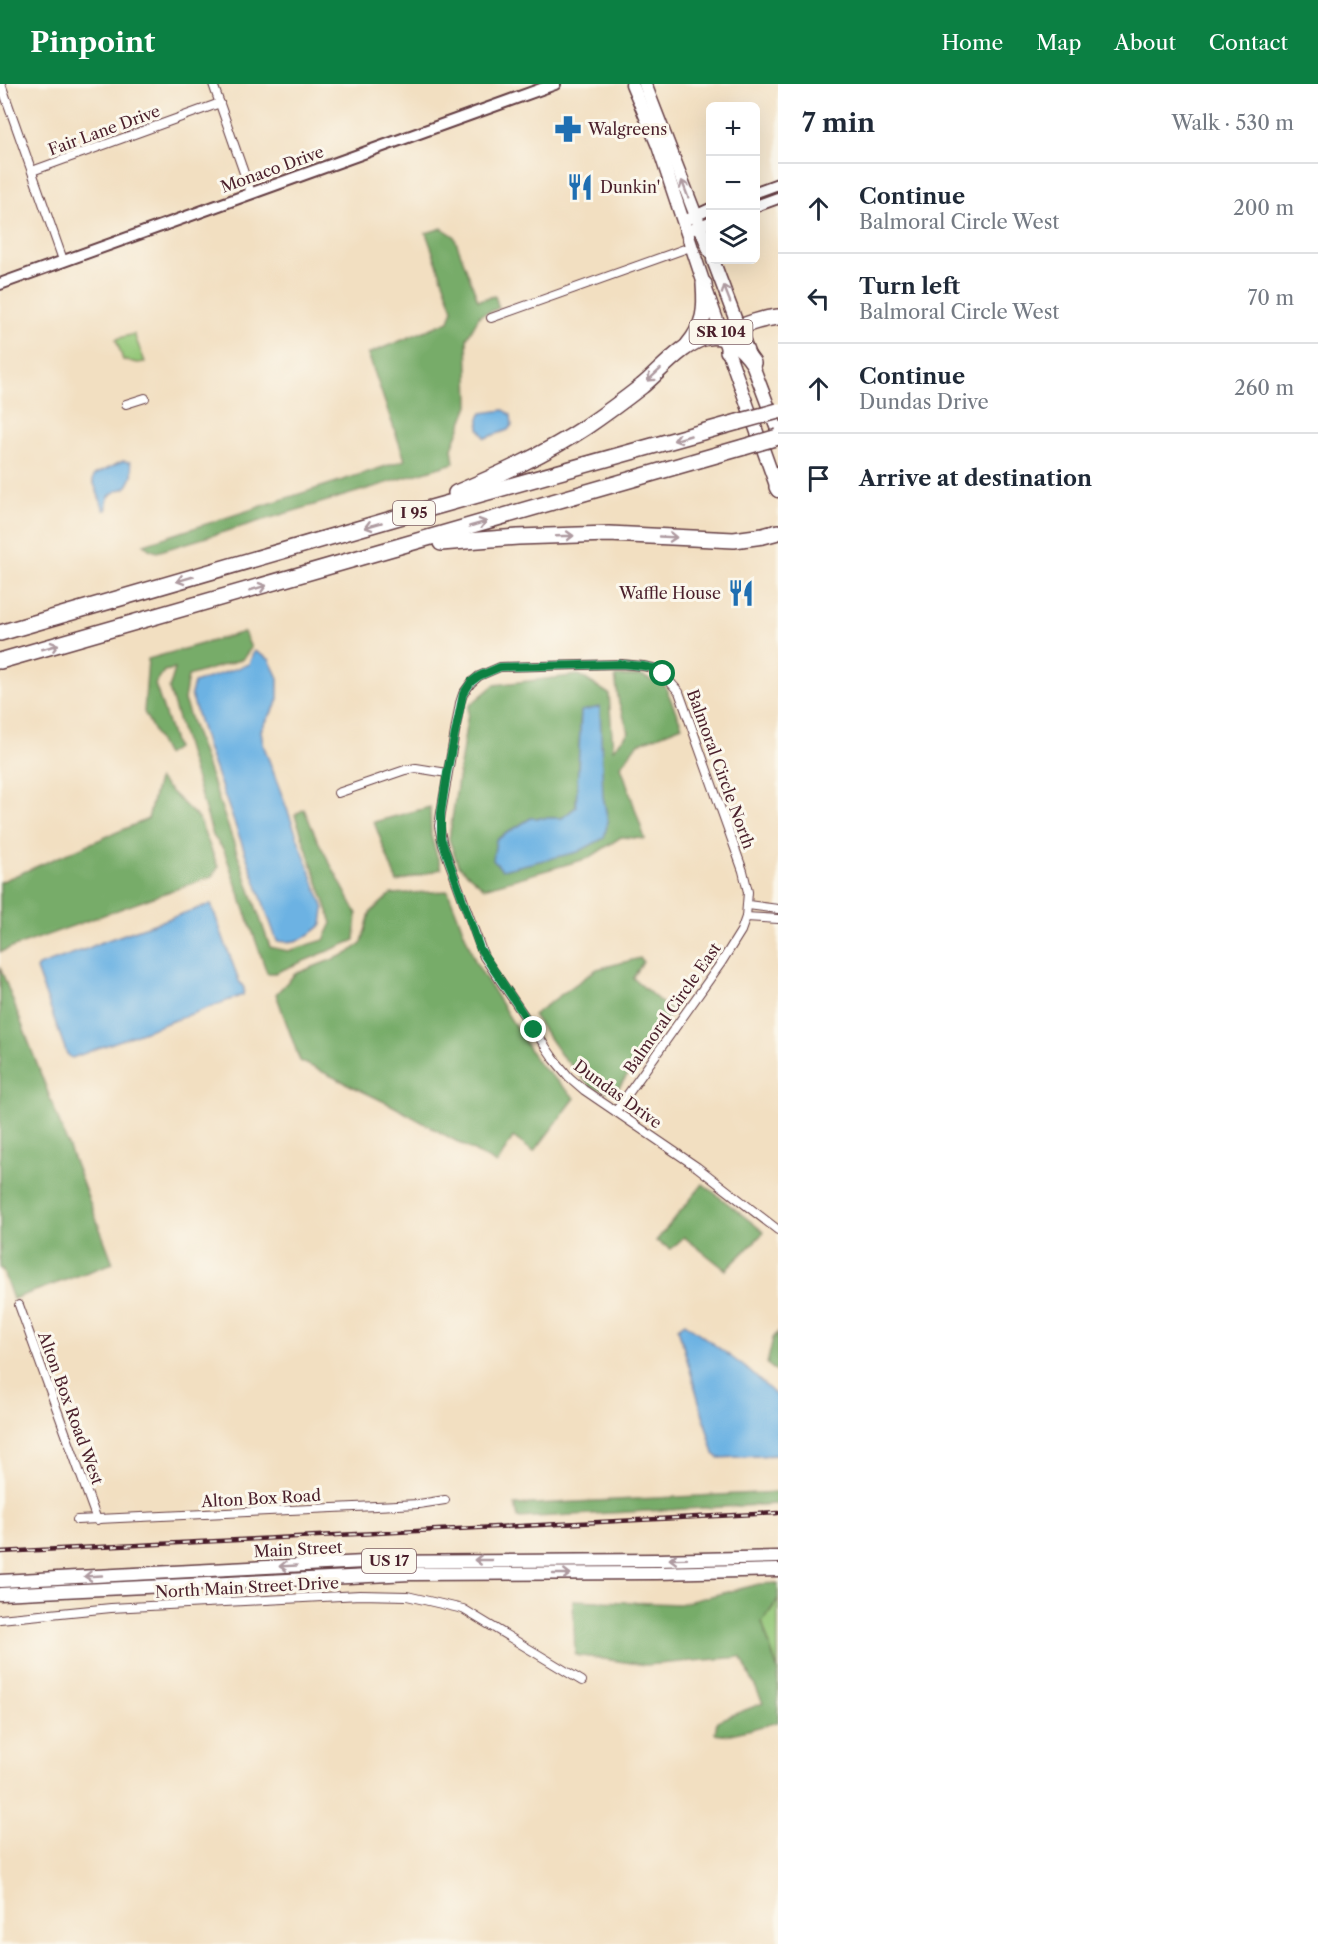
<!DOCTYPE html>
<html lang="en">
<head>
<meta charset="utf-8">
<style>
  :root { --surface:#fff; --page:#f6f6f7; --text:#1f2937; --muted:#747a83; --line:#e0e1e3; --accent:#0b8043 }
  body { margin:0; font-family:"Libre Caslon Text",serif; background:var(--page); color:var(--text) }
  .controls { position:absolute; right:18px; top:18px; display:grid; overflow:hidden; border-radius:9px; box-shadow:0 6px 24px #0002 }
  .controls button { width:54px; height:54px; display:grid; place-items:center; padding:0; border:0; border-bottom:2px solid var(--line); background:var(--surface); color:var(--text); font:30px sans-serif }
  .stop { position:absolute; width:18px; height:18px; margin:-14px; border:4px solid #0b8043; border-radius:50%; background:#fff }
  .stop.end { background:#0b8043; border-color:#fff; box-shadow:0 2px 6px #0008 }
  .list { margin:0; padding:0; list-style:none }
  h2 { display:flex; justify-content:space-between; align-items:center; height:78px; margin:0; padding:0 24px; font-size:26px }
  h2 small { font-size:20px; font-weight:400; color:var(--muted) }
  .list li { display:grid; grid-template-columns:39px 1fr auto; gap:18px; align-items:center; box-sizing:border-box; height:90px; padding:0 24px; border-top:2px solid var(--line) }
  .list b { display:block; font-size:22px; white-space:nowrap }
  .list p { margin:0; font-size:20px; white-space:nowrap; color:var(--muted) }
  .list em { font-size:20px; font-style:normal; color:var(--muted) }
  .icon { flex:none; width:33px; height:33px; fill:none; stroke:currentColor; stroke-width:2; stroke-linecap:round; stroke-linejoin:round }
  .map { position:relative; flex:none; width:778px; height:1860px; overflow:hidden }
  header { display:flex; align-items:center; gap:36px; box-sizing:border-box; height:84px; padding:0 30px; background:var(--accent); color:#fff }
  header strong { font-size:28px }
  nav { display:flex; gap:33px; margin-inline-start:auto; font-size:21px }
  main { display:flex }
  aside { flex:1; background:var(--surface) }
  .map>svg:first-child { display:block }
</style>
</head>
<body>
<header>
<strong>Pinpoint</strong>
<nav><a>Home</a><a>Map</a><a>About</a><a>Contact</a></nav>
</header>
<main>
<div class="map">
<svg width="778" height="1860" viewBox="0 0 778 1860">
  <rect width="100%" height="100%" fill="#fbf7ec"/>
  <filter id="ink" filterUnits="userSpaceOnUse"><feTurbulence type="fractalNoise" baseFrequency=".0167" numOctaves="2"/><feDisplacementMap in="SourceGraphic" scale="12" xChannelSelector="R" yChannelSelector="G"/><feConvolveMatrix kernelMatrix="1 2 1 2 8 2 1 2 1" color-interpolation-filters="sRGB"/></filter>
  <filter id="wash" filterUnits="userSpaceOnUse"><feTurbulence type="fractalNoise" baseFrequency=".008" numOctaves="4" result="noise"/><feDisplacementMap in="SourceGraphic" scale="24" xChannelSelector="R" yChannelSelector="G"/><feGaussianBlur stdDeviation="1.35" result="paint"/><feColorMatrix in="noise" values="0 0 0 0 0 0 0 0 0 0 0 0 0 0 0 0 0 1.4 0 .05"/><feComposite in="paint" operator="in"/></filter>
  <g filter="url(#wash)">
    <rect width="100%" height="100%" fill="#f2dfc1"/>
    <g fill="#94c879" stroke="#6f7452" stroke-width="1.5">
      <polygon points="134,250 145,278 138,279 123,276 116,255"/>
      <polygon points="778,1516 778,1587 762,1538"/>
    </g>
    <g fill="#77ac69" stroke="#60664a" stroke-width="1.5" fill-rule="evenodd">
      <polygon points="442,144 454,152 478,216 495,212 499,224 480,231 467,254 469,321 452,364 454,379 157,468 149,465 144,460 405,376 368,270 449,237 453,225 426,149"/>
      <polygon points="244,548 251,564 243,575 188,592 184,616 270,863 288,867 324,856 332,839 295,731 304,725 317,755 357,830 355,856 275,889 267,889 224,766 213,752 169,605 175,585 164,587 155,600 176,664 166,671 144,628 148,575"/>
      <path d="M579,591L609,610L613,665L629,648L619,620L615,592H642L665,602L682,642L637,660L621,682L645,755L621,753L589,774L484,804L458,781L449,755L469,622L494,601ZM581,628L603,713L608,737L496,756L531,734H562L576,723Z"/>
      <polygon points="158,695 199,735 218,783 213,792 0,868 0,798 148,735"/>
      <polygon points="430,723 431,752 441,785 397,798 374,738"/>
      <polygon points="448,807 476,879 537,978 575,1014 534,1068 513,1053 497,1080 393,1022 300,977 276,910 295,890 349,869 362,858 370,829 391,810"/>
      <polygon points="640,874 643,878 633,894 672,928 615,1009 591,1003 561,971 533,931 597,885"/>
      <polygon points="0,883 113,1179 13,1215 2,1185 0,1185"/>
      <polygon points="703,1100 764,1148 726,1186 684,1153 671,1165 656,1157"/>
      <polygon points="778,1248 778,1289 767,1280 773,1254"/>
      <polygon points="778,1408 778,1420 518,1434 515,1421"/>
      <polygon points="778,1499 778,1516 762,1538 778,1587 778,1638 728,1651 715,1649 717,1637 763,1619 741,1573 646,1581 575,1571 573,1516 679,1520 759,1500"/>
    </g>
    <g fill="#6cb2e3" stroke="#5b6887" stroke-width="1.5">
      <polygon points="504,326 511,331 512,341 508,346 485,354 479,344 479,334 482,329"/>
      <path d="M123,377L130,378C135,390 132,394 126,404C120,405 109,409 107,417C106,420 107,423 107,426H104L93,397L94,391Z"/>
      <path d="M254,567L269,575L278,594V618L261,646L263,660L324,825L322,841C306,854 298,860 277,857L207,663L191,610L194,599L249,580Z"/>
      <polygon points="600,623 603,713 608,737 604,754 578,768 502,786 493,776 496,756 531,734 562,734 576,723 581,627"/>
      <polygon points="211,820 239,897 244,904 243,911 72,974 67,970 36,885 38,882 89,864 99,859"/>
      <polygon points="685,1239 746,1284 778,1313 778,1371 719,1374 714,1370 678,1244"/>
    </g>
  </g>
  <g filter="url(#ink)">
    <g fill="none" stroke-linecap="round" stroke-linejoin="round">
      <defs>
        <g id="minor">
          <polyline points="1,0 63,176"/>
          <polyline points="213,0 251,109"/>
          <polyline points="32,87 220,19"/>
          <polyline points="491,234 693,162"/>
          <polyline points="126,320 145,314"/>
          <polyline points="338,709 405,686 416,684 447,689"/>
          <polyline points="748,821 778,825"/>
          <polyline points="746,833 778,835"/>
          <polyline points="616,1027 721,879 741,847 746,833 748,808 743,787 679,608 663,590 653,584 643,582 621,580 500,583 479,592 471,599 463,610 460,619 441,729 439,742 443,761 484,873 554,975 569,993 584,1006 697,1083 778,1146"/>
          <polyline points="19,1221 97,1436"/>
          <polyline points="77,1436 419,1420 445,1416"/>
          <polyline points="0,1535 111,1524 360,1511 407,1512 463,1525 582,1597"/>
        </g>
        <g id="tertiary">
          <polyline points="756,108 778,100"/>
          <polyline points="756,122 778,114"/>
          <polyline points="684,137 710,125"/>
          <polyline points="688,147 710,138"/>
          <polyline points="0,200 555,0"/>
        </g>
        <g id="primary">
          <polyline points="632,0 658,62 704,200 778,407"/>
          <polyline points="645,0 710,168"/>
          <polyline points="713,176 778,348"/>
          <polyline points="0,1497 364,1478 658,1476 778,1473"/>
          <polyline points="0,1510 410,1490 657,1489 778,1486"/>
        </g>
        <g id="motorway">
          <path d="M688,261C705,240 706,226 704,200"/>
          <path d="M728,267C729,261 729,254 733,249C740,240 767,234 778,233"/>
          <polyline points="777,403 778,405"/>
          <path d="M456,409C501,390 545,370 586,343C605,330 624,316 642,302C660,287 685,257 708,253C728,250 742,263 753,279"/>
          <polyline points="441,459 518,453 609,450 734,456 763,452 778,448"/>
          <polyline points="0,549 399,433 738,338"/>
          <polyline points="0,577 744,363"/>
        </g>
      </defs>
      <use href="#minor" stroke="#633c42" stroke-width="10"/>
      <use href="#tertiary" stroke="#633c42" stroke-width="14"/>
      <use href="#primary" stroke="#633c42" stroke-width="15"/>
      <use href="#motorway" stroke="#633c42" stroke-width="18"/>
      <use href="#minor" stroke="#fff" stroke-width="8"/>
      <use href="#tertiary" stroke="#fff" stroke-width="10"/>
      <use href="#primary" stroke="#fff" stroke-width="12"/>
      <use href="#motorway" stroke="#fff" stroke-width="15"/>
      <defs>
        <polyline id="rail" points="0,1468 778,1429"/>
      </defs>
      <use href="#rail" stroke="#4a1f2b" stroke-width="4.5"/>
      <use href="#rail" stroke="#fbf7ec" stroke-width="2" stroke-dasharray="7" stroke-linecap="butt"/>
      <defs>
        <g id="motorway-bridge">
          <polyline points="738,338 778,327"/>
          <polyline points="744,363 778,353"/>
        </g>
      </defs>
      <use href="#motorway-bridge" stroke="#633c42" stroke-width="18" stroke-linecap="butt"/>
      <use href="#motorway-bridge" stroke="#fff" stroke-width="15"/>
    </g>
    <defs><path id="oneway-shaft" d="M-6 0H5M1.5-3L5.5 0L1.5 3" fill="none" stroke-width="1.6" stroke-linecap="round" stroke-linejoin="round" transform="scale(1.5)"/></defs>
    <g stroke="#ae9aa0">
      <use href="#oneway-shaft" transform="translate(685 105) rotate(-111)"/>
      <use href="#oneway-shaft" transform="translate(727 210) rotate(-111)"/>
      <use href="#oneway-shaft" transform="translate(654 291) rotate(138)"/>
      <use href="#oneway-shaft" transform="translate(682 354) rotate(164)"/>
      <use href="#oneway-shaft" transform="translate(478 440) rotate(-16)"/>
      <use href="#oneway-shaft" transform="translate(373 441) rotate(164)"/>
      <use href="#oneway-shaft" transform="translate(565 452) rotate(-2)"/>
      <use href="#oneway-shaft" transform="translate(668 453) rotate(3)"/>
      <use href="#oneway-shaft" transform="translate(185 495) rotate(164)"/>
      <use href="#oneway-shaft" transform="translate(258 504) rotate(-16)"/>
      <use href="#oneway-shaft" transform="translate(50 563) rotate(-16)"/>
      <use href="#oneway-shaft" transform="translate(678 1475) rotate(179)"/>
      <use href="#oneway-shaft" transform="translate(483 1476) rotate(180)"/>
      <use href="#oneway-shaft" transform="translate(288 1482) rotate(177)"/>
      <use href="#oneway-shaft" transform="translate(562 1490)"/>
      <use href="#oneway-shaft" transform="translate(93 1492) rotate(177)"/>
    </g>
  </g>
  <g fill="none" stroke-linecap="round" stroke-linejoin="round" filter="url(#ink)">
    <polyline stroke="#0b8043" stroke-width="8" points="534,946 480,865 441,754 441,729 447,689 463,610 471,598 479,592 500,583 621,580 643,582 653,584 663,590"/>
  </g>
  <defs>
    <symbol id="pharmacy-bare" viewBox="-9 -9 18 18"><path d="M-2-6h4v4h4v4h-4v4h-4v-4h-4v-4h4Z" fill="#1f6fb2" stroke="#fbf7ec" stroke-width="2.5" paint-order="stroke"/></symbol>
    <symbol id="restaurant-bare" viewBox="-9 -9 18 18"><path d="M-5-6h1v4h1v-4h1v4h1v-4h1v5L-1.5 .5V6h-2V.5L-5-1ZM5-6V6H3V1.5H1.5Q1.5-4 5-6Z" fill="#1f6fb2" stroke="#fbf7ec" stroke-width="2.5" paint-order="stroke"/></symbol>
  </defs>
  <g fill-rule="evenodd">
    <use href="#pharmacy-bare" x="549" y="26" width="38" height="38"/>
    <use href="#restaurant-bare" x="561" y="84" width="38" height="38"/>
    <use href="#restaurant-bare" x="722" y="490" width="38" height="38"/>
  </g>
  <g text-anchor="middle" stroke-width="6" stroke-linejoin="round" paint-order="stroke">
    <g fill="#fbf7ec" stroke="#7f6065" stroke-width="1.5">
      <rect x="689.5" y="236" width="63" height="24" rx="4.5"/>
      <rect x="393" y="417" width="42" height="24" rx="4.5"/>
      <rect x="362" y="1465" width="54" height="24" rx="4.5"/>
    </g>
    <g font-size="15" font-weight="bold" fill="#4a1f2b">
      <text x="721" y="253">SR 104</text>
      <text x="414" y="434">I 95</text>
      <text x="389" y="1482">US 17</text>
    </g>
    <g font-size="16" fill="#4a1f2b" stroke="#fbf7ec" text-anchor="start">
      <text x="588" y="51">Walgreens</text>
      <text x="600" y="109">Dunkin'</text>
      <text x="721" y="515" text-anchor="end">Waffle House</text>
    </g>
    <g font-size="16" fill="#4a1f2b" stroke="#fbf7ec">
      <text transform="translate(104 46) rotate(-20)" y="6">Fair Lane Drive</text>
      <text transform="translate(272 85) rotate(-20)" y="6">Monaco Drive</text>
      <text transform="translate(721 685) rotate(70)" y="6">Balmoral Circle North</text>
      <text transform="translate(672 924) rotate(-55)" y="6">Balmoral Circle East</text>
      <text transform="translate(618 1010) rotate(36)" y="6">Dundas Drive</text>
      <text transform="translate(71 1324) rotate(70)" y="6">Alton Box Road West</text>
      <text transform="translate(261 1414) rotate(-3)" y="6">Alton Box Road</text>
      <text transform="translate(298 1465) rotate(-3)" y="6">Main Street</text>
      <text transform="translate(247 1503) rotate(-3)" y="6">North Main Street Drive</text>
    </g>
  </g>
</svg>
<div class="controls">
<button>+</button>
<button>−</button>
<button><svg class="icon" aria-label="layers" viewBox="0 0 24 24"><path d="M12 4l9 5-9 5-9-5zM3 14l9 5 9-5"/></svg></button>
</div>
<div class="stop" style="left:663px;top:590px"></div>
<div class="stop end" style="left:534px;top:946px"></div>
</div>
<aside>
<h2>7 min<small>Walk · 530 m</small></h2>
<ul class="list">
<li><svg class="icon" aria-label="ahead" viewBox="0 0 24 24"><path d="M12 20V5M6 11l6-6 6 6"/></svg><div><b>Continue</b><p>Balmoral Circle West</p></div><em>200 m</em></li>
<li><svg class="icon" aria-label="left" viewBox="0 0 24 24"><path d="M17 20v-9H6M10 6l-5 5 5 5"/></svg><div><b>Turn left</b><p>Balmoral Circle West</p></div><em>70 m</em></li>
<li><svg class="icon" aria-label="ahead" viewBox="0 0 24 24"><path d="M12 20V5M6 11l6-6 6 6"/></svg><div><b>Continue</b><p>Dundas Drive</p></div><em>260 m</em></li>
<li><svg class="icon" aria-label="arrive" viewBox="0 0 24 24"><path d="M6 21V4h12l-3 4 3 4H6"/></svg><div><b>Arrive at destination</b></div></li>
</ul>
</aside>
</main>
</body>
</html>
